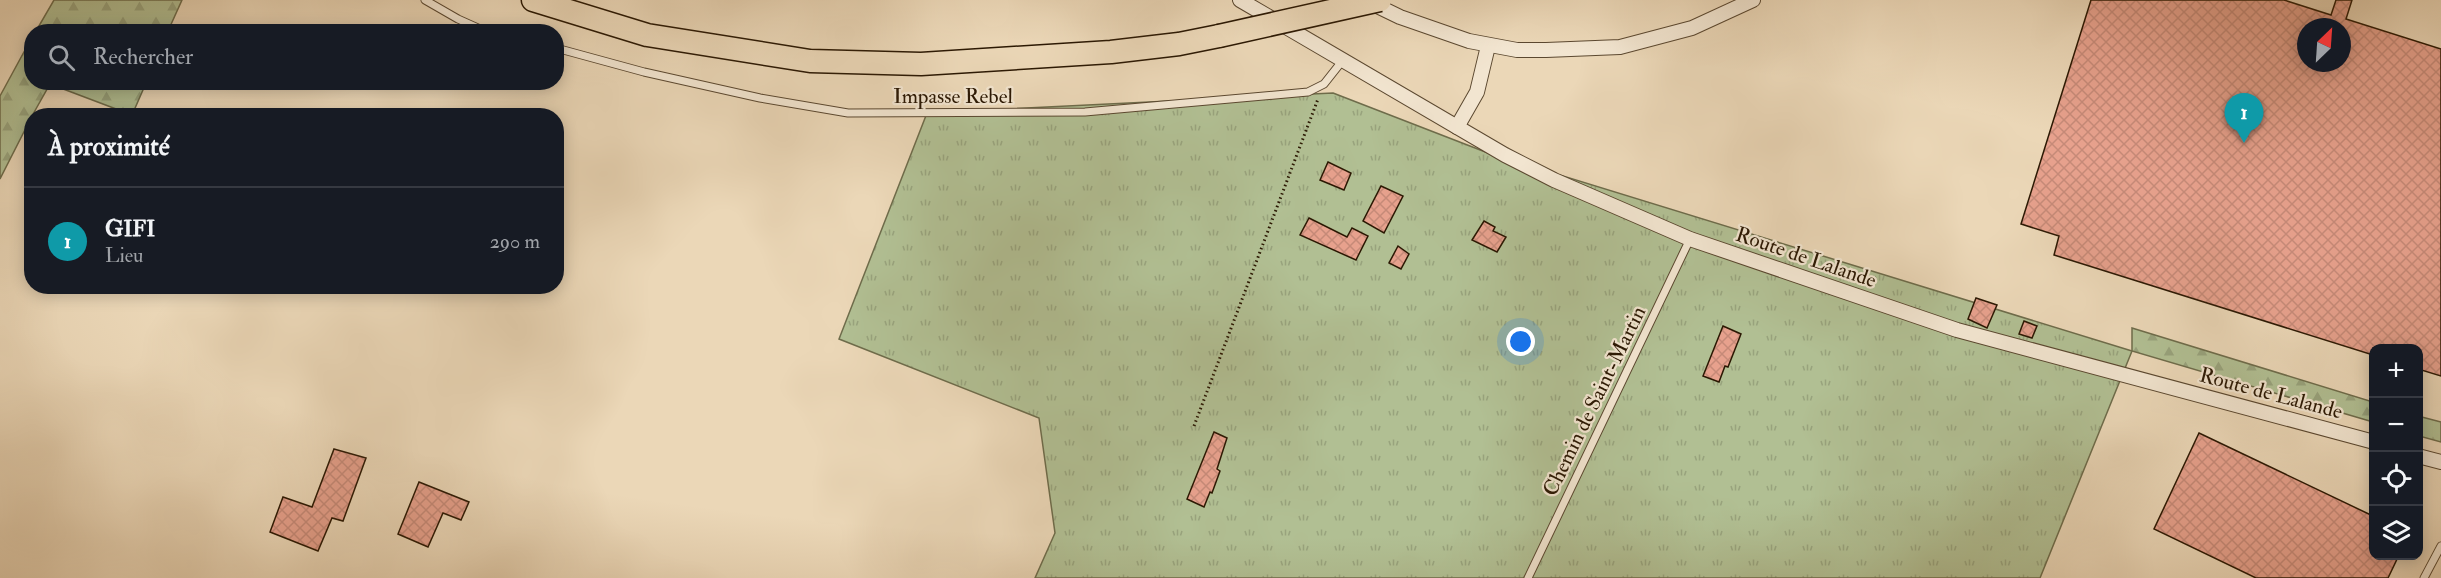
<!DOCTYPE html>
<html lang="fr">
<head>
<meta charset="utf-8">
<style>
  :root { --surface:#171b24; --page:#242831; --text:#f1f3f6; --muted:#9ea1a6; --line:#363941; --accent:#1a73e8 }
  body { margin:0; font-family:"IM FELL Double Pica",serif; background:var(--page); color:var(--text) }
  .controls { position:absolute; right:18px; bottom:18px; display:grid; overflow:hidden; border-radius:12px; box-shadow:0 3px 15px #0003 }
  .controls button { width:54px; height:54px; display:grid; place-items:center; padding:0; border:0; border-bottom:2px solid var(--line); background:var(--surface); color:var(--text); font:30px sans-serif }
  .compass { position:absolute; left:2297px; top:18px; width:54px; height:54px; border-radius:50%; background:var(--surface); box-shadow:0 3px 15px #0003; rotate:25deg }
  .you { position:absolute; left:1521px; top:342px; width:21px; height:21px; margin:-15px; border:4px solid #fff; border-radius:50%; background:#1a73e8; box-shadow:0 0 0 9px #1a73e833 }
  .badge { display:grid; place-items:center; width:39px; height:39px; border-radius:50%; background:var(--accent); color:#fff; font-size:20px; font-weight:700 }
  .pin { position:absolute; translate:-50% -50px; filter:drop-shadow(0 2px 3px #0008) }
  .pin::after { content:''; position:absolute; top:32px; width:21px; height:18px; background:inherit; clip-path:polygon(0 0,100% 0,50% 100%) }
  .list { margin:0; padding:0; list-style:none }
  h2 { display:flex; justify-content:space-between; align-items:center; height:78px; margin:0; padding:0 24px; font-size:26px }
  h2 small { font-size:20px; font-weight:400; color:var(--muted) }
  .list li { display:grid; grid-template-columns:39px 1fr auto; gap:18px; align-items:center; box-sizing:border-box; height:108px; padding:0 24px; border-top:2px solid var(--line) }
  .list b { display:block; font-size:22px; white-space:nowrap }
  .list p { margin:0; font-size:20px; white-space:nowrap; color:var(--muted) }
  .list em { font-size:20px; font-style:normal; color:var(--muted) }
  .icon { flex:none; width:33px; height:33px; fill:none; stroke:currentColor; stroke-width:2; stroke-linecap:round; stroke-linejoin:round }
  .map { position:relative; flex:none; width:2441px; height:578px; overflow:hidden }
  .search { position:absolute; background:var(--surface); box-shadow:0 3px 15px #0003; left:24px; top:24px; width:540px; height:66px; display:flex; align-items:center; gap:15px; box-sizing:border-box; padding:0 21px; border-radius:24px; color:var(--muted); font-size:22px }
  .panel { position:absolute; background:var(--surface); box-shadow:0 3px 15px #0003; left:24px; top:108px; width:540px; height:186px; border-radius:24px }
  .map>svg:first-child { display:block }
</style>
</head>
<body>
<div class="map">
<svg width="2441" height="578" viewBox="0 0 2441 578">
  <defs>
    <pattern id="grass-tufts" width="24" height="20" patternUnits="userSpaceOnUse" patternTransform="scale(1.5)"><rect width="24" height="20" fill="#b1bf93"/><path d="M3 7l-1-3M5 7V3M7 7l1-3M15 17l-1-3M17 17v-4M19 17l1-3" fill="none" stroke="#98a37d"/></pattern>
    <pattern id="forest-firs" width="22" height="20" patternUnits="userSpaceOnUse" patternTransform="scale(1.5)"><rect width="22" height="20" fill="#b1bf93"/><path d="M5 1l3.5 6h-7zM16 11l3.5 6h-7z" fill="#98a37d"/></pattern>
    <pattern id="building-cross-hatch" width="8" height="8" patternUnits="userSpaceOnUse" patternTransform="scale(1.5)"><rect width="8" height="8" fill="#e7a18d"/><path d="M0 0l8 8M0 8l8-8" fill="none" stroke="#c68a78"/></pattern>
  </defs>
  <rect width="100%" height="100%" fill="#ebd7b7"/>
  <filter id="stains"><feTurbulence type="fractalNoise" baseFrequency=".00333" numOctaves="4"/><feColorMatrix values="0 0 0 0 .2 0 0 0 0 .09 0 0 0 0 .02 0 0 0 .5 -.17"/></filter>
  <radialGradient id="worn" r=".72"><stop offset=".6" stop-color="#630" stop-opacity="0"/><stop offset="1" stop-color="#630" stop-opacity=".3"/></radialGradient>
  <polygon fill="url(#grass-tufts)" stroke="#6e6c4b" stroke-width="1.5" points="1333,93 1488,153 2132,351 2040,578 1035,578 1055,533 1039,418 839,339 927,113"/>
  <g fill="url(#forest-firs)" stroke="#6e6c4b" stroke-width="1.5">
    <polygon points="54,0 182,0 168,31 36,31"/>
    <polygon points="31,39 32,82 146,83 132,115 50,84 32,116 0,179 0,96"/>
    <polygon points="2132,328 2373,402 2373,422 2132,351"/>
    <polygon points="2418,416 2441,422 2441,442 2419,436"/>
  </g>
  <g fill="url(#building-cross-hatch)" stroke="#2b1803" stroke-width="1.5" fill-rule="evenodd">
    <path d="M2091,0H2284L2331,15L2336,0H2352L2346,19L2441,49V376L2418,369V348H2373V355L2054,255L2059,236L2021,224ZM2306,27H2342V63H2306Z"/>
    <polygon points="1328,162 1351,173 1344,190 1320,180"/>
    <polygon points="1381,186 1403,196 1384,233 1363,221"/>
    <polygon points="1309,218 1347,237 1352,228 1368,236 1356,260 1300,235"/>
    <polygon points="1484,221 1495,227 1493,231 1506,237 1497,252 1472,240"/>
    <polygon points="1398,246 1409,254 1401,269 1389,263"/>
    <polygon points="1976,298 1997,305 1987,328 1968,319"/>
    <polygon points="2024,321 2037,326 2032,338 2019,334"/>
    <polygon points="1723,326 1741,334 1728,367 1725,366 1719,382 1703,376"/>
    <polygon points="1214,432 1227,438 1217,469 1220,471 1212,493 1210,492 1204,507 1187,499"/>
    <polygon points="2199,433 2373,516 2373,555 2399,555 2388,578 2256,578 2154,529"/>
    <polygon points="334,449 366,458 343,521 332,518 318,551 270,532 283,497 312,507"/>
    <polygon points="419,482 469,502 461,520 443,513 428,547 398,534"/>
  </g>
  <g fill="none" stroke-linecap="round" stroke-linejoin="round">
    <defs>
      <g id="service">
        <polyline points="425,0 458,19 487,32"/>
        <polyline points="556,48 644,72 760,98 848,113 1085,112 1308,92 1324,84 1343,60"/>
        <polyline points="1528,578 1690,239"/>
        <polyline points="2424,578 2441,546"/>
      </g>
      <g id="minor">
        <polyline points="1240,0 1505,155 1554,180 1690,239 1957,330 2374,442"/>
        <polyline points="1369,2 1400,17 1469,41 1517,50 1546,50 1620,47 1692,28 1753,0"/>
        <polyline points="1457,127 1477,92 1488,46"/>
        <polyline points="2418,456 2441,462"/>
      </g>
      <polyline id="primary" points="533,0 647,35 810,61 921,64 1111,52 1179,44 1219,36"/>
    </defs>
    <use href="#service" stroke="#5b4830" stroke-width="9"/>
    <use href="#minor" stroke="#5b4830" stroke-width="16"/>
    <use href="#primary" stroke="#2b1803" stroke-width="25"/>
    <polyline stroke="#2b1803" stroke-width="3" stroke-dasharray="1.5 3" stroke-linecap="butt" points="1194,426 1318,99"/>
    <use href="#service" stroke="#f2e5d0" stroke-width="7"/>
    <use href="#minor" stroke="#f2e5d0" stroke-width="14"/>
    <use href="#primary" stroke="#ebd7b7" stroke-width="22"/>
    <defs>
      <polyline id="primary-bridge" points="1219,36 1380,0"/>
    </defs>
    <use href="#primary-bridge" stroke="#2b1803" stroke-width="25" stroke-linecap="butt"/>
    <use href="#primary-bridge" stroke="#ebd7b7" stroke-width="22"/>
  </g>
  <g text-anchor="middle" stroke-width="4.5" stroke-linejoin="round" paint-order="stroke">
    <g font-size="21" fill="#2b1803" stroke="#f2e5d0">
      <text x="953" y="103">Impasse Rebel</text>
      <text transform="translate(1806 257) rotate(19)" y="7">Route de Lalande</text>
      <text transform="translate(2271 393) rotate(15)" y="7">Route de Lalande</text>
      <text transform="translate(1594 401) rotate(-64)" y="7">Chemin de Saint-Martin</text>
    </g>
  </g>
  <rect width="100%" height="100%" filter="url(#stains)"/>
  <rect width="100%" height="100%" fill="url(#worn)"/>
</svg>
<div class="controls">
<button>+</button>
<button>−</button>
<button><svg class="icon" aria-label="locate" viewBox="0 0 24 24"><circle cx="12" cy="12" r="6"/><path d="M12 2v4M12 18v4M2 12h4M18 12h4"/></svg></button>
<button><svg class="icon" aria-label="layers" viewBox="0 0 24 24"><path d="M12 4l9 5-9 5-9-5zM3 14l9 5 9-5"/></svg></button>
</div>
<svg class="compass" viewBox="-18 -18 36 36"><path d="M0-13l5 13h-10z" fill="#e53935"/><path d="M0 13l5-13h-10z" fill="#9ea1a6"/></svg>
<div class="you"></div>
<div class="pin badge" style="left:2244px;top:143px;background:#0f9aa8">1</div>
<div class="search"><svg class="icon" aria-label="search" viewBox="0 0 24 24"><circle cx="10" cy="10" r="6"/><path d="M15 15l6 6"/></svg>Rechercher</div>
<section class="panel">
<h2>À proximité<small></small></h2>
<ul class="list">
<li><span class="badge" style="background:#0f9aa8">1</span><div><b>GIFI</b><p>Lieu</p></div><em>290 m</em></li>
</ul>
</section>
</div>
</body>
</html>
